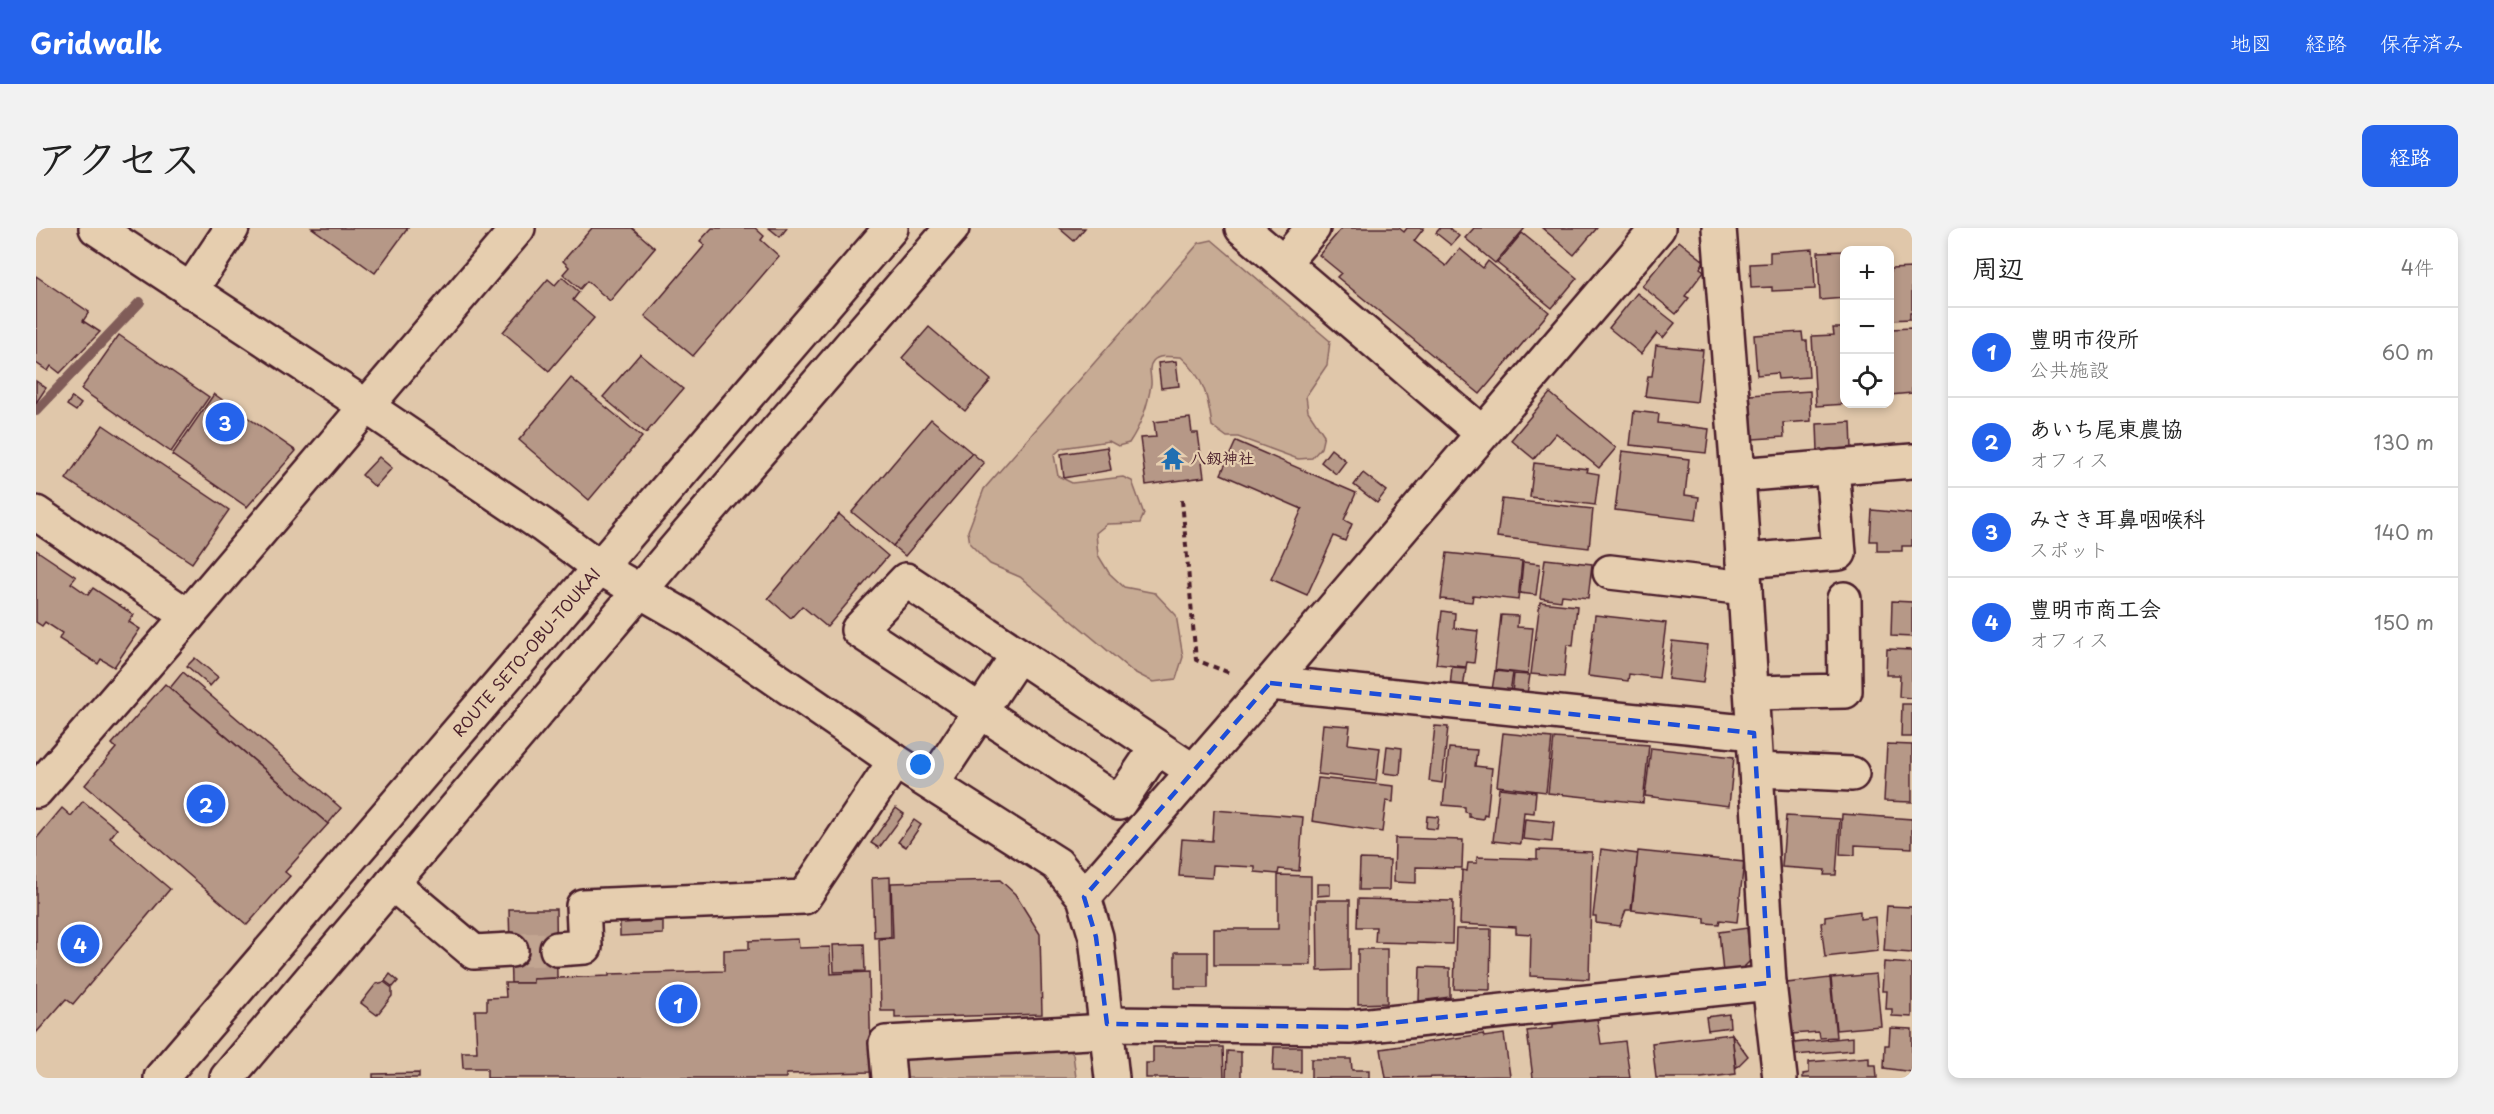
<!DOCTYPE html>
<html lang="ja">
<head>
<meta charset="utf-8">
<style>
  :root { --surface:#fff; --page:#f2f2f2; --text:#222; --muted:#767676; --line:#e0e0e0; --accent:#2563eb }
  body { margin:0; font-family:"Playpen Sans","Klee One",sans-serif; background:var(--page); color:var(--text) }
  .controls { position:absolute; right:18px; top:18px; display:grid; overflow:hidden; border-radius:12px; box-shadow:0 3px 9px #0003 }
  .controls button { width:54px; height:54px; display:grid; place-items:center; padding:0; border:0; border-bottom:2px solid var(--line); background:var(--surface); color:var(--text); font:30px sans-serif }
  .you { position:absolute; left:885px; top:537px; width:21px; height:21px; margin:-15px; border:4px solid #fff; border-radius:50%; background:#1a73e8; box-shadow:0 0 0 9px #1a73e833 }
  .badge { display:grid; place-items:center; width:39px; height:39px; border-radius:50%; background:var(--accent); color:#fff; font-size:20px; font-weight:700 }
  .pin { position:absolute; translate:-50% -50%; border:3px solid #fff; box-shadow:0 2px 6px #0006 }
  .list { margin:0; padding:0; list-style:none }
  h2 { display:flex; justify-content:space-between; align-items:center; height:78px; margin:0; padding:0 24px; font-size:26px }
  h2 small { font-size:20px; font-weight:400; color:var(--muted) }
  .list li { display:grid; grid-template-columns:39px 1fr auto; gap:18px; align-items:center; box-sizing:border-box; height:90px; padding:0 24px; border-top:2px solid var(--line) }
  .list b { display:block; font-size:22px; white-space:nowrap }
  .list p { margin:0; font-size:20px; white-space:nowrap; color:var(--muted) }
  .list em { font-size:20px; font-style:normal; color:var(--muted) }
  .icon { flex:none; width:33px; height:33px; fill:none; stroke:currentColor; stroke-width:2; stroke-linecap:round; stroke-linejoin:round }
  .map { position:relative; flex:none; width:1876px; height:850px; overflow:hidden; border-radius:12px }
  header { display:flex; align-items:center; gap:36px; box-sizing:border-box; height:84px; padding:0 30px; background:var(--accent); color:#fff }
  header strong { font-size:28px }
  nav { display:flex; gap:33px; margin-inline-start:auto; font-size:21px }
  .intro { display:flex; align-items:center; justify-content:space-between; box-sizing:border-box; height:144px; padding:0 36px }
  h1 { margin:0; font-size:42px }
  .button { padding:15px 27px; border-radius:12px; background:var(--accent); color:#fff; font-size:21px; font-weight:700 }
  main { display:flex; gap:36px; padding:0 36px }
  aside { flex:1; background:var(--surface); border-radius:12px; box-shadow:0 3px 9px #0003 }
  .map>svg:first-child { display:block }
</style>
</head>
<body>
<header>
<strong>Gridwalk</strong>
<nav><a>地図</a><a>経路</a><a>保存済み</a></nav>
</header>
<div class="intro"><h1>アクセス</h1><a class="button">経路</a></div>
<main>
<div class="map">
<svg width="1876" height="850" viewBox="0 0 1876 850">
  <rect width="100%" height="100%" fill="#e0c7aa"/>
  <filter id="ink" filterUnits="userSpaceOnUse"><feTurbulence type="fractalNoise" baseFrequency=".0167" numOctaves="2"/><feDisplacementMap in="SourceGraphic" scale="12" xChannelSelector="R" yChannelSelector="G"/><feConvolveMatrix kernelMatrix="1 2 1 2 8 2 1 2 1" color-interpolation-filters="sRGB"/></filter>
  <g filter="url(#ink)">
    <g fill="#c7ab94" stroke="#886560" stroke-width="1.5">
      <path d="M1176,12L1294,113L1291,137L1270,168L1272,183L1288,207L1285,220L1276,230L1262,231L1202,209H1191L1176,198C1172,169 1168,149 1145,129C1137,129 1123,126 1117,133C1111,140 1116,149 1115,156C1112,178 1105,197 1093,215L1082,218L1073,213L1026,220L1018,227L1022,248L1036,255L1087,249L1096,253L1108,286L1104,295L1071,296L1060,305L1062,327L1073,345L1088,359L1119,365L1140,387L1147,429L1140,451L1117,454L1096,443L984,349L954,336L934,316L932,303L948,261L1163,15Z"/>
      <polygon points="1026,814 1037,826 1040,850 865,850 863,834 880,825"/>
    </g>
    <g fill="none" stroke-linecap="round" stroke-linejoin="round">
      <polyline stroke="#805c59" stroke-width="10" points="0,183 104,74"/>
    </g>
    <g fill="#b69887" stroke="#4a1f2b" stroke-width="1.5">
      <polygon points="276,0 372,0 339,45"/>
      <polygon points="556,0 596,0 619,20 574,73 551,53 544,61 527,46 533,39 527,33"/>
      <polygon points="676,0 719,0 728,8 725,12 743,28 657,128 609,88 669,17 664,13"/>
      <polygon points="733,0 751,0 744,9"/>
      <polygon points="1023,0 1049,0 1038,13"/>
      <polygon points="1306,0 1363,0 1368,4 1371,0 1388,0 1378,13 1410,38 1424,21 1447,40 1452,33 1513,84 1444,166 1301,49 1305,45 1283,27"/>
      <polygon points="1404,0 1413,0 1423,8 1415,17 1400,5"/>
      <polygon points="1438,0 1489,0 1459,35 1429,10"/>
      <polygon points="1506,0 1561,0 1538,27"/>
      <polygon points="1486,5 1541,50 1516,80 1461,35"/>
      <polygon points="1643,13 1668,33 1664,40 1668,43 1649,68 1653,70 1640,86 1606,58"/>
      <polygon points="1777,21 1779,61 1736,63 1736,59 1715,60 1714,36 1734,35 1734,24"/>
      <polygon points="1808,23 1808,70 1784,72 1782,24"/>
      <polygon points="1876,40 1876,85 1874,85 1874,91 1854,92 1854,41"/>
      <polygon points="0,48 53,84 47,93 64,104 24,145 15,138 12,143 0,135"/>
      <polygon points="526,49 543,64 537,72 558,90 513,143 467,104 512,51 519,57"/>
      <polygon points="1601,65 1639,95 1627,110 1621,105 1605,126 1573,100"/>
      <polygon points="893,99 955,152 929,183 866,130"/>
      <polygon points="1797,100 1808,100 1810,176 1780,178 1776,108 1798,107"/>
      <polygon points="1876,100 1876,165 1854,167 1854,101"/>
      <polygon points="1766,104 1767,113 1771,113 1773,149 1742,151 1741,145 1721,147 1718,107"/>
      <polygon points="83,107 173,169 135,224 45,161"/>
      <polygon points="1620,117 1667,122 1661,174 1609,168 1612,148 1616,148"/>
      <polygon points="604,126 647,161 610,205 567,169"/>
      <polygon points="1140,133 1143,158 1125,160 1122,135"/>
      <polygon points="535,150 606,209 553,272 483,212"/>
      <polygon points="0,153 10,160 0,175"/>
      <polygon points="1774,163 1775,193 1747,195 1748,209 1717,211 1714,167"/>
      <polygon points="1514,165 1580,220 1563,240 1520,205 1498,231 1475,212"/>
      <polygon points="178,166 260,223 211,279 136,227"/>
      <polygon points="36,169 45,176 40,183 31,177"/>
      <polygon points="1598,183 1623,186 1622,195 1673,201 1670,225 1594,217"/>
      <polygon points="1154,190 1156,205 1162,205 1168,249 1110,257 1104,210 1120,209 1118,194"/>
      <polygon points="895,191 936,225 857,318 816,284"/>
      <polygon points="1815,194 1816,221 1782,223 1781,196"/>
      <polygon points="67,197 193,282 156,335 30,251"/>
      <polygon points="1200,213 1320,265 1308,292 1316,296 1309,313 1298,308 1271,367 1235,351 1266,281 1185,246"/>
      <polygon points="1071,219 1075,242 1028,250 1025,226"/>
      <polygon points="1295,221 1310,233 1300,246 1285,234"/>
      <polygon points="1586,223 1653,231 1649,267 1663,269 1660,292 1579,282"/>
      <polygon points="936,225 948,235 869,328 857,318"/>
      <polygon points="343,229 356,240 339,259 326,247"/>
      <polygon points="1498,235 1552,241 1551,244 1563,246 1559,277 1494,269"/>
      <polygon points="1327,245 1350,263 1341,275 1318,257"/>
      <polygon points="1466,271 1557,281 1553,320 1461,309"/>
      <polygon points="1836,282 1876,286 1876,318 1866,318 1866,323 1841,323 1841,313 1834,313"/>
      <polygon points="803,286 852,328 791,399 766,378 755,390 732,370"/>
      <polygon points="0,322 40,349 35,355 52,367 57,360 98,387 93,394 104,401 78,439 65,431 62,436 23,411 26,405 9,394 6,398 0,394"/>
      <polygon points="1411,325 1486,333 1482,372 1437,367 1436,374 1405,371"/>
      <polygon points="1509,331 1556,336 1552,370 1526,367 1525,373 1504,370"/>
      <polygon points="1487,334 1504,336 1500,367 1484,365"/>
      <polygon points="1856,373 1876,374 1876,409 1855,408"/>
      <polygon points="1504,374 1541,378 1537,418 1531,417 1528,449 1495,446"/>
      <polygon points="1406,383 1419,385 1418,400 1442,403 1438,435 1431,434 1430,439 1400,436"/>
      <polygon points="1465,387 1482,388 1481,399 1497,400 1492,446 1459,442"/>
      <polygon points="1559,387 1630,395 1623,450 1593,446 1592,453 1552,448"/>
      <polygon points="1636,413 1672,417 1667,455 1632,451"/>
      <polygon points="1851,421 1876,422 1876,470 1863,469 1864,447 1850,447"/>
      <polygon points="159,430 182,449 174,458 151,438"/>
      <polygon points="1416,439 1430,440 1427,461 1414,459"/>
      <polygon points="1459,443 1477,445 1474,464 1456,462"/>
      <polygon points="147,444 305,580 292,596 134,460"/>
      <polygon points="1478,446 1494,447 1491,466 1476,465"/>
      <polygon points="129,456 292,596 249,644 254,648 211,697 49,557 80,520 76,516"/>
      <polygon points="1866,476 1876,476 1876,509 1865,509"/>
      <polygon points="1287,496 1314,498 1312,516 1344,520 1340,553 1282,546"/>
      <polygon points="1399,498 1412,499 1406,555 1393,553"/>
      <polygon points="1467,505 1516,510 1510,564 1461,558"/>
      <polygon points="1518,510 1613,517 1607,575 1512,565"/>
      <polygon points="1851,516 1876,517 1876,574 1848,573"/>
      <polygon points="1351,518 1366,520 1364,547 1348,545"/>
      <polygon points="1413,520 1441,522 1439,538 1456,540 1451,587 1448,586 1447,591 1433,589 1433,585 1429,584 1429,579 1407,577"/>
      <polygon points="1615,520 1698,529 1693,578 1609,568"/>
      <polygon points="1282,550 1358,558 1357,574 1350,573 1346,604 1276,593"/>
      <polygon points="1463,560 1500,564 1498,585 1488,584 1485,616 1457,613"/>
      <polygon points="47,573 81,601 74,610 134,661 37,776 30,771 0,805 0,611 26,580 35,588"/>
      <polygon points="860,580 868,586 843,620 835,615"/>
      <polygon points="1178,582 1267,589 1263,643 1243,641 1242,646 1219,644 1219,639 1177,637 1176,650 1143,648 1146,611 1176,613"/>
      <polygon points="1806,586 1876,591 1876,620 1819,617 1819,627 1804,626"/>
      <polygon points="1391,588 1403,589 1401,601 1390,600"/>
      <polygon points="1750,588 1804,591 1800,647 1788,647 1789,642 1746,639"/>
      <polygon points="1489,591 1518,594 1516,614 1487,611"/>
      <polygon points="878,592 885,597 870,619 862,614"/>
      <polygon points="1359,610 1427,612 1426,640 1380,639 1380,655 1358,654"/>
      <polygon points="1565,621 1602,626 1595,682 1590,682 1584,698 1560,695 1560,688 1557,688"/>
      <polygon points="1501,622 1556,624 1553,751 1494,748 1495,706 1480,705 1480,699 1424,696 1426,642 1431,643 1432,635 1441,635 1441,629 1501,631"/>
      <polygon points="1602,623 1708,634 1701,694 1684,692 1683,696 1669,695 1669,690 1596,682"/>
      <polygon points="1324,631 1354,632 1353,662 1323,662"/>
      <polygon points="1242,647 1275,648 1275,737 1178,737 1178,701 1242,701"/>
      <polygon points="854,649 855,709 838,710 836,650"/>
      <polygon points="964,652 979,666 1004,706 1006,786 859,790 859,783 845,783 843,711 857,710 855,655"/>
      <polygon points="1281,656 1294,656 1294,667 1281,668"/>
      <polygon points="1322,671 1417,673 1416,716 1339,714 1340,699 1321,699"/>
      <polygon points="1281,672 1314,672 1314,742 1282,743"/>
      <polygon points="1851,678 1876,679 1876,725 1848,723"/>
      <polygon points="473,681 520,681 521,750 497,751 497,755 475,755"/>
      <polygon points="1824,683 1824,691 1839,689 1842,723 1789,729 1785,695 1789,694 1789,688"/>
      <polygon points="627,693 627,706 584,708 584,695"/>
      <polygon points="1711,700 1714,733 1704,743 1687,745 1683,704"/>
      <polygon points="1420,701 1455,701 1454,762 1418,761"/>
      <polygon points="762,711 763,720 794,719 795,746 833,744 835,844 750,846 750,850 451,850 451,840 427,840 426,824 441,824 439,782 451,782 451,770 470,769 469,755 497,755 497,751 573,748 573,746 688,743 688,722 713,721 713,713"/>
      <polygon points="828,716 829,743 798,744 797,717"/>
      <polygon points="1322,721 1351,721 1351,775 1322,776"/>
      <rect x="1139" y="724" width="33" height="36"/>
      <polygon points="1848,734 1876,736 1876,789 1856,788 1856,781 1850,781 1851,763 1846,763"/>
      <polygon points="1384,739 1414,740 1414,769 1383,773"/>
      <polygon points="354,746 362,753 357,759 349,753"/>
      <polygon points="1840,746 1845,798 1800,802 1795,750"/>
      <polygon points="1794,750 1800,809 1784,810 1783,804 1756,806 1751,755"/>
      <polygon points="348,754 356,760 356,768 341,787 325,775 340,756"/>
      <polygon points="1693,786 1694,799 1672,802 1670,789"/>
      <polygon points="1561,790 1565,816 1589,813 1594,850 1497,850 1491,803 1517,800 1517,796"/>
      <polygon points="1854,800 1876,801 1876,844 1848,840 1849,817 1853,817"/>
      <polygon points="1447,806 1448,809 1468,806 1474,848 1350,850 1345,821"/>
      <polygon points="1696,806 1712,828 1700,840"/>
      <polygon points="1696,806 1700,846 1665,850 1620,850 1616,815"/>
      <polygon points="1817,809 1817,822 1759,827 1758,815"/>
      <polygon points="1117,819 1187,819 1188,850 1110,850 1110,835 1117,835"/>
      <polygon points="1238,819 1265,819 1265,844 1237,843"/>
      <polygon points="1191,823 1205,824 1205,850 1190,850"/>
      <polygon points="1833,829 1833,837 1840,837 1841,850 1767,850 1767,846 1773,845 1773,834"/>
      <polygon points="1275,831 1315,831 1316,842 1333,842 1333,850 1275,850"/>
      <polygon points="383,845 383,850 337,850 337,846"/>
    </g>
    <g fill="none" stroke-linecap="round" stroke-linejoin="round">
      <polyline stroke="#c2a591" stroke-width="33" stroke-dasharray="33 16" stroke-linecap="butt" points="475,722 521,721"/>
      <defs>
        <g id="minor">
          <polyline points="60,0 330,178 506,297 564,340 653,391 859,533 1021,636 1048,669 1060,709 1076,850"/>
          <polyline points="1206,0 1446,205"/>
          <polyline points="1683,0 1702,247 1733,755 1744,850"/>
          <polyline points="1247,35 1277,0"/>
          <polyline points="154,63 196,0"/>
          <polyline points="1702,247 1876,233"/>
          <polyline points="0,285 152,388"/>
          <polyline points="1707,333 1803,325 1796,239"/>
          <polyline points="1574,344 1709,360"/>
          <polyline points="1234,455 1718,505"/>
          <polyline points="1716,465 1809,463 1808,371"/>
          <polyline points="1121,519 1083,575 822,402 870,352 1157,543"/>
          <polyline points="1721,542 1816,546"/>
          <polyline points="896,556 982,427"/>
          <polyline points="0,563 152,388 482,0"/>
          <polyline points="356,655 438,724 475,722"/>
          <polyline points="1048,669 1234,455 1622,0"/>
          <polyline points="521,721 549,719 547,678 768,669 859,533"/>
          <polyline points="1071,796 1314,799 1733,755"/>
          <polyline points="853,850 850,815 1072,803"/>
        </g>
        <g id="major">
          <path id="s1" d="M125,850L855,0"/>
          <polyline points="191,850 652,306 916,0"/>
        </g>
      </defs>
      <use href="#minor" stroke="#4a1f2b" stroke-width="38"/>
      <use href="#major" stroke="#4a1f2b" stroke-width="38"/>
      <polyline stroke="#4a1f2b" stroke-width="4" stroke-dasharray="6 4.5" stroke-linecap="butt" points="1146,272 1160,432 1194,445"/>
      <use href="#minor" stroke="#e6ceaf" stroke-width="33"/>
      <use href="#major" stroke="#e6ceaf" stroke-width="33"/>
    </g>
  </g>
  <path fill="none" stroke="#1d4ed8" stroke-width="4.5" stroke-dasharray="12 8" stroke-linejoin="round" d="M1234,455L1718,505L1733,755L1314,799L1071,796L1060,709L1048,669Z"/>
  <defs>
    <symbol id="temple-bare" viewBox="-9 -9 18 18"><path d="M0-6L5-2H3V0L6.5 2.5H4V6H1.5V3h-3V6H-4V2.5H-6.5L-3 0V-2H-5Z" fill="#1f6fb2" stroke="#e6ceaf" stroke-width="2.5" paint-order="stroke"/></symbol>
  </defs>
  <g fill-rule="evenodd">
    <use href="#temple-bare" x="1120" y="214" width="33" height="33"/>
  </g>
  <g text-anchor="middle" stroke-width="4.5" stroke-linejoin="round" paint-order="stroke">
    <g font-size="16" font-weight="bold" fill="#4a1f2b" stroke="#e6ceaf" text-anchor="start">
      <text x="1154" y="236">八釼神社</text>
    </g>
    <g font-size="16" fill="#4a1f2b" stroke="#e6ceaf">
      <text dy="6" stroke="none"><textPath href="#s1" startOffset="561">ROUTE SETO-OBU-TOUKAI</textPath></text>
    </g>
  </g>
</svg>
<div class="controls">
<button>+</button>
<button>−</button>
<button><svg class="icon" aria-label="locate" viewBox="0 0 24 24"><circle cx="12" cy="12" r="6"/><path d="M12 2v4M12 18v4M2 12h4M18 12h4"/></svg></button>
</div>
<div class="you"></div>
<div class="pin badge" style="left:642px;top:776px">1</div>
<div class="pin badge" style="left:170px;top:576px">2</div>
<div class="pin badge" style="left:189px;top:194px">3</div>
<div class="pin badge" style="left:44px;top:716px">4</div>
</div>
<aside>
<h2>周辺<small>4件</small></h2>
<ul class="list">
<li><span class="badge">1</span><div><b>豊明市役所</b><p>公共施設</p></div><em>60 m</em></li>
<li><span class="badge">2</span><div><b>あいち尾東農協</b><p>オフィス</p></div><em>130 m</em></li>
<li><span class="badge">3</span><div><b>みさき耳鼻咽喉科</b><p>スポット</p></div><em>140 m</em></li>
<li><span class="badge">4</span><div><b>豊明市商工会</b><p>オフィス</p></div><em>150 m</em></li>
</ul>
</aside>
</main>
</body>
</html>
